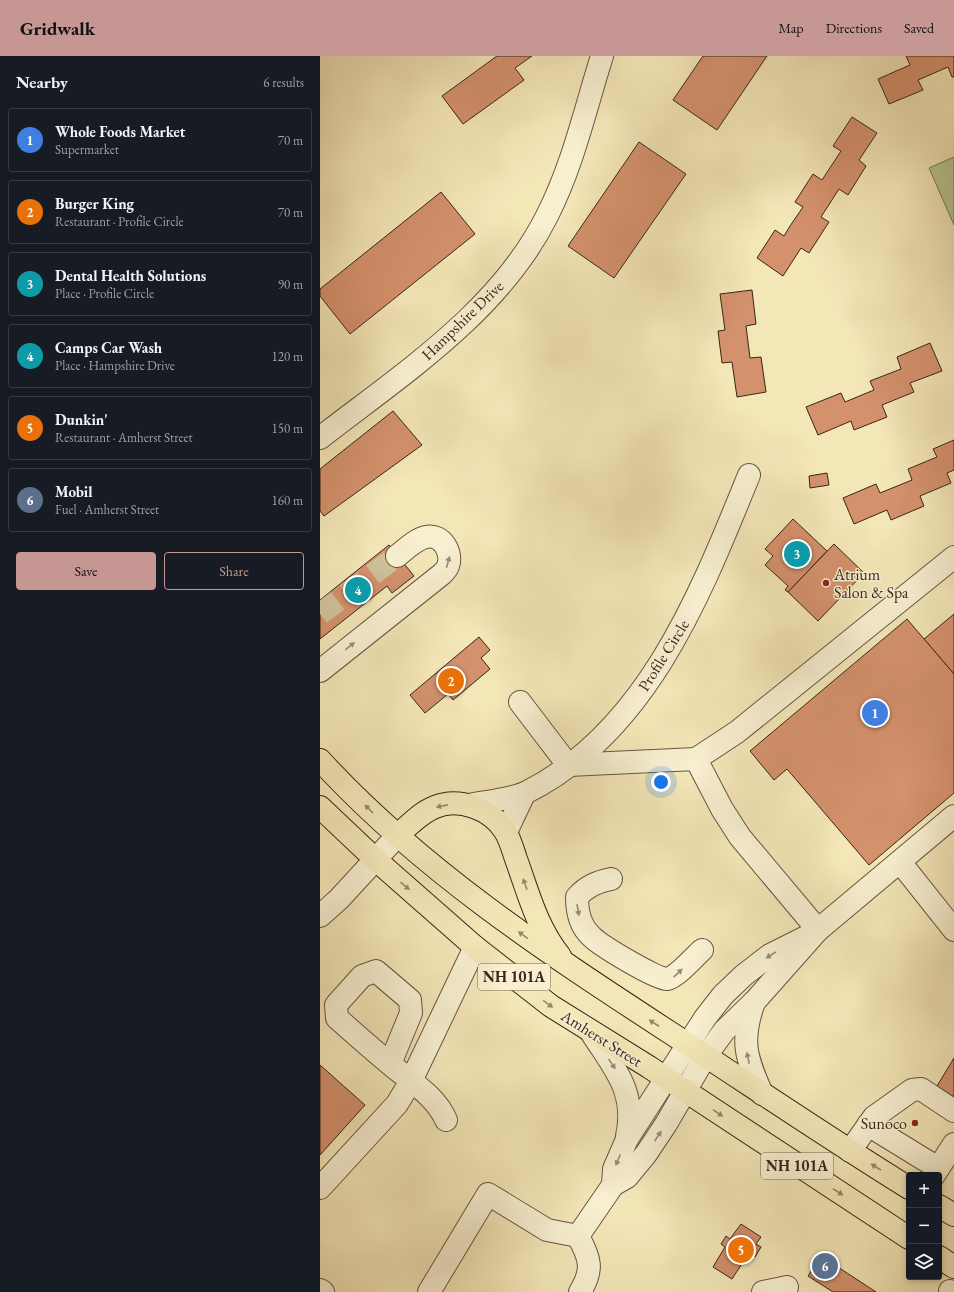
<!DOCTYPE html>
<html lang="en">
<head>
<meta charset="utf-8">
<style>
  :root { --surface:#171b24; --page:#242831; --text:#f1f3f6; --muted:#9ea1a6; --line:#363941; --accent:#c59692 }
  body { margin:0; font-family:"EB Garamond",serif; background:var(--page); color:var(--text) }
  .controls { position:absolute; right:12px; bottom:12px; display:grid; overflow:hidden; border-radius:4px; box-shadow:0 2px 6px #0003 }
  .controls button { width:36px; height:36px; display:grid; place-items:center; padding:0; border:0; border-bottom:1px solid var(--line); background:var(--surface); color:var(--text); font:20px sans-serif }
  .you { position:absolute; left:341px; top:726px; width:14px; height:14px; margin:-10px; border:3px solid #fff; border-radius:50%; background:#1a73e8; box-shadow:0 0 0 6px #1a73e833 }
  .badge { display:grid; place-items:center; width:26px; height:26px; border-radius:50%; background:var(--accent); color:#fff; font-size:13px; font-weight:700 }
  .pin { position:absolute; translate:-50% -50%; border:2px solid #fff; box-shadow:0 1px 4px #0006 }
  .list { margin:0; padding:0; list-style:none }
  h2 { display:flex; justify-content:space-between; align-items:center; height:52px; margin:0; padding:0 16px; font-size:17px }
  h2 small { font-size:13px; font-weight:400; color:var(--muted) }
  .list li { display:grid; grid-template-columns:26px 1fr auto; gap:12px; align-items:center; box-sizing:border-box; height:64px; margin:0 8px 8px; padding:0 8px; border:1px solid var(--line); border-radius:4px }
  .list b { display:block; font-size:15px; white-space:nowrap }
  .list p { margin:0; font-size:13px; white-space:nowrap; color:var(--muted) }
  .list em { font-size:13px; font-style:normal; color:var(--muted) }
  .actions { display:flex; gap:8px; padding:12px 16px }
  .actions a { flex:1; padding:9px 0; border:1px solid var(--accent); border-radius:4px; text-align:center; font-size:14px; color:var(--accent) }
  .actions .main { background:var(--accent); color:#111 }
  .icon { flex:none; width:22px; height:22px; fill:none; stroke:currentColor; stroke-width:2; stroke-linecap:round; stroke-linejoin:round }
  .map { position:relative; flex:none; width:634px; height:1236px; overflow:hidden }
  header { display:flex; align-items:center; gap:24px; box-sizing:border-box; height:56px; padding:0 20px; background:var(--accent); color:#111 }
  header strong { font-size:19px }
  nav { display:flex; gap:22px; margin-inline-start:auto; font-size:14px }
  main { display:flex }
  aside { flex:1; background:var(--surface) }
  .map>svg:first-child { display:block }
</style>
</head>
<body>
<header>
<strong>Gridwalk</strong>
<nav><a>Map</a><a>Directions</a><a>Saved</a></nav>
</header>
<main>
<aside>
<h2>Nearby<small>6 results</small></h2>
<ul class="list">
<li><span class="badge" style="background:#3f7fe0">1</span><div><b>Whole Foods Market</b><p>Supermarket</p></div><em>70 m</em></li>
<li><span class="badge" style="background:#e8710a">2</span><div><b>Burger King</b><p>Restaurant · Profile Circle</p></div><em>70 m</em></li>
<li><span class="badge" style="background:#0f9aa8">3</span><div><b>Dental Health Solutions</b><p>Place · Profile Circle</p></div><em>90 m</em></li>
<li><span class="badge" style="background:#0f9aa8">4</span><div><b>Camps Car Wash</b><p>Place · Hampshire Drive</p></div><em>120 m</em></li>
<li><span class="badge" style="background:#e8710a">5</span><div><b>Dunkin'</b><p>Restaurant · Amherst Street</p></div><em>150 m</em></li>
<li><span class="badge" style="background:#5c6f8a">6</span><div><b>Mobil</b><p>Fuel · Amherst Street</p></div><em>160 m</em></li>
</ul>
<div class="actions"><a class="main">Save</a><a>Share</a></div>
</aside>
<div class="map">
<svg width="634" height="1236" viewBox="0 0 634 1236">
  <rect width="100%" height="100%" fill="#f3e6b7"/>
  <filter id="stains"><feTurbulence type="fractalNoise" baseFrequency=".005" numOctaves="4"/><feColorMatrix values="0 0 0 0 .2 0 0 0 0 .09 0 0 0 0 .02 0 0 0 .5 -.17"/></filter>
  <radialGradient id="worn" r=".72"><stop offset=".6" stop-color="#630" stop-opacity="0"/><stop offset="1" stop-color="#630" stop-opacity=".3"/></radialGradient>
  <polygon fill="#b6c692" stroke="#787656" points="634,101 634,169 609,112"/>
  <g fill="#d3916c" stroke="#39251b">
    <polygon points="177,0 212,0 195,12 204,24 143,68 122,40"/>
    <polygon points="383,0 447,0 397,74 353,44"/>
    <polygon points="586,0 634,0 634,21 632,21 628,11 598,24 603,34 569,48 558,23 590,9"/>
    <polygon points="532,61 557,77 539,104 546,110 528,139 519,133 501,161 509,166 489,197 481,192 463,220 437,202 455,174 464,180 470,170 483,151 475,146 493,118 502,124 521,95 513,90"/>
    <polygon points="319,86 366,118 294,222 248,190"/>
    <polygon points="121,136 155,178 30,278 0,240 0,233"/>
    <polygon points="432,234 436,268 426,270 430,302 441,301 446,336 417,341 412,306 402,307 398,275 405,274 400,238"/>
    <polygon points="610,287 622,315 590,327 594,336 562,349 567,361 534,374 531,365 498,379 486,351 521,337 525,346 554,334 550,325 581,313 577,301"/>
    <polygon points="73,355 102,389 4,460 0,455 0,413"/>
    <polygon points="634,384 634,414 627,417 631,427 600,440 604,450 571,464 567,454 534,468 523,442 556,428 560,437 592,424 588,413 617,401 613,393"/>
    <polygon points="507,417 509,429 490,432 489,420"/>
    <polygon points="473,463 507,495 468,536 465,534 468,530 445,509 453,500 445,493"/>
    <polygon points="514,488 544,517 498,565 468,536"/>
    <polygon points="69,489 94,520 72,537 67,530 0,583 0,544"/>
    <polygon points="634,558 634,618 604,583"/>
    <polygon points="587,563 634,618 634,737 549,809 467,713 454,724 430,695"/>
    <polygon points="159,581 170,594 161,602 170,613 133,644 128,638 105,657 90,639"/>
    <polygon points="634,1002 634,1041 617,1030"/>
    <polygon points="0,1009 45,1049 0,1099"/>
    <polygon points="421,1168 441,1181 436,1188 441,1191 435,1201 429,1197 412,1223 393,1211 405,1191 401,1188 406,1180 410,1183"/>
    <polygon points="501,1200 556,1236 513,1236 488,1220"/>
  </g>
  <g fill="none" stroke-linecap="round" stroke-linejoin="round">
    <polyline stroke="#cebf98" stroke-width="22" stroke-dasharray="22 11" stroke-linecap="butt" points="0,558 77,500"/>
    <defs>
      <g id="minor">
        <path d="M0,382C82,318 179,256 227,160C253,109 265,54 282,0"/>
        <path d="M0,615L122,518C124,516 127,513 128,510C133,497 122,477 106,481C96,483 86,493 77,500"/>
        <polyline points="200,646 248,709 376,703 402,753 420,781 498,874"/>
        <polyline points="376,703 417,676 634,501"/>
        <path d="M149,749C164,746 192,743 205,737C327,677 381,537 429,419"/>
        <polyline points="186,776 204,738"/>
        <polyline points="580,806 634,874"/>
        <path d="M291,823C277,826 267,830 257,841C257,855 260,870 271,880C279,889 338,924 347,923C357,921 374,901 382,894"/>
        <polyline points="0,860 19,843 77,780"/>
        <path d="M434,946C420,986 426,1001 442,1038"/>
        <path d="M271,976C293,1011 317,1035 307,1080"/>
        <path d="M70,1008L91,957L90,944L56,915L42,920L16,949L17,962C35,978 52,993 70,1008C90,1025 116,1040 126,1064"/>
        <polyline points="548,1069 618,1112"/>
        <polyline points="530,1095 554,1061 592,1034 601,1033 634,1055"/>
        <polyline points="614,1119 634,1088"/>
        <polyline points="293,1129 294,1113 307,1083 385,962 403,939 424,919 450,899 486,881"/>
        <polyline points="0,1132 77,1048 91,1025 155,891"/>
        <polyline points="258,1180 293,1129 307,1121 326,1098 346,1068 385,1001 404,975 435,945 498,874 634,760"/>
        <path d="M258,1180C270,1202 274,1213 260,1236"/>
        <polyline points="0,1234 3,1236"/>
        <polyline points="109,1236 168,1138 227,1174 258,1180"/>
        <polyline points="443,1236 467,1231"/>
        <polyline points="630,1236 630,1235"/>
      </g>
      <g id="highway">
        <path d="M0,704C101,814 225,895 349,976C429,1028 508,1082 589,1132"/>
        <polyline points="0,751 56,804 155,891 231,950 329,1011 589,1182"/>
        <path d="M77,780C88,770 100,757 115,751C139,741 171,753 185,775C190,783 193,794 196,803C208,836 217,872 240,900"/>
        <polyline points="619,1150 634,1159"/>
        <polyline points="619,1201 634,1211"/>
      </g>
    </defs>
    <use href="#minor" stroke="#685542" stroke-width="24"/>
    <use href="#highway" stroke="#39251b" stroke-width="24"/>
    <use href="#minor" stroke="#f7efd0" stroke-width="22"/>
    <use href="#highway" stroke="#f3e6b7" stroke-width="22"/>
  </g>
  <defs><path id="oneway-solid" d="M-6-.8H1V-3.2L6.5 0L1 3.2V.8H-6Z"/></defs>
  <g fill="#988a76">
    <use href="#oneway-solid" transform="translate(128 506) rotate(-75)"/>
    <use href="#oneway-solid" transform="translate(30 590) rotate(-39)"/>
    <use href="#oneway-solid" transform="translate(258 854) rotate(80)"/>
    <use href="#oneway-solid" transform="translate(451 899) rotate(148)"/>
    <use href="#oneway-solid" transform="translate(358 917) rotate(-43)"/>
    <use href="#oneway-solid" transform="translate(428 1002) rotate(-102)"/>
    <use href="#oneway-solid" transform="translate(292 1008) rotate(56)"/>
    <use href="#oneway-solid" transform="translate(338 1080) rotate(-56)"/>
    <use href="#oneway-solid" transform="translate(298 1104) rotate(113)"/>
  </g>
  <g fill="#968669">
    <use href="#oneway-solid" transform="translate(122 750) rotate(169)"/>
    <use href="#oneway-solid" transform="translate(49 753) rotate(-135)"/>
    <use href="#oneway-solid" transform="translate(205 828) rotate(-110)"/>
    <use href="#oneway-solid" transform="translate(85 830) rotate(41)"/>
    <use href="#oneway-solid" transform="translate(203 879) rotate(-144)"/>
    <use href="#oneway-solid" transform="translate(228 948) rotate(36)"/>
    <use href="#oneway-solid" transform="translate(334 967) rotate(-147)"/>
    <use href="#oneway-solid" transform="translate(398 1057) rotate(34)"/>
    <use href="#oneway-solid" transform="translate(556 1111) rotate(-148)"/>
    <use href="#oneway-solid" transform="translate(518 1136) rotate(33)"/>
  </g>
  <g fill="#8f2418" stroke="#f7efd0" stroke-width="1.5">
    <circle cx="506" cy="527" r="4"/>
    <circle cx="595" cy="1067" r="4"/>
  </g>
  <g text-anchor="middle" stroke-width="3" stroke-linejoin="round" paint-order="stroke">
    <g fill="#f7efd0" stroke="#726251" stroke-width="1">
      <rect x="158" y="908" width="72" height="26" rx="3"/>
      <rect x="441" y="1097" width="72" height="26" rx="3"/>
    </g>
    <g font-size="15" font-weight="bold" fill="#39251b">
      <text x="194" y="926">NH 101A</text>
      <text x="477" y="1115">NH 101A</text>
    </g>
    <g font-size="16" fill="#39251b" stroke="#f7efd0">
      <text transform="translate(142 264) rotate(-44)" y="6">Hampshire Drive</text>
      <text transform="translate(343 599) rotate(-58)" y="6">Profile Circle</text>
      <text transform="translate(282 982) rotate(32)" y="6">Amherst Street</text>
    </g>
    <g font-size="16" fill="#39251b" stroke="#f7efd0" text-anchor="start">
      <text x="514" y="524">Atrium<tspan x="514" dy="18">Salon &amp; Spa</tspan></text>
      <text x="587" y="1073" text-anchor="end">Sunoco</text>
    </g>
  </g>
  <rect width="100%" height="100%" filter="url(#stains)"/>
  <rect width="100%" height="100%" fill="url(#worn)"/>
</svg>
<div class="controls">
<button>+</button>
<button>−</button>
<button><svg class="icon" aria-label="layers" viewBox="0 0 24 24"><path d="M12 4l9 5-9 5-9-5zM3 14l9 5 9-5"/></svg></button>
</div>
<div class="you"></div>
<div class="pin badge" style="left:555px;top:657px;background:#3f7fe0">1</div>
<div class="pin badge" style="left:131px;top:625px;background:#e8710a">2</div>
<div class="pin badge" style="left:477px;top:498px;background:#0f9aa8">3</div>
<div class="pin badge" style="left:38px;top:534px;background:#0f9aa8">4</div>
<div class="pin badge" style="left:421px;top:1194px;background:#e8710a">5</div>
<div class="pin badge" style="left:505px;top:1210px;background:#5c6f8a">6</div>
</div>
</main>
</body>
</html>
